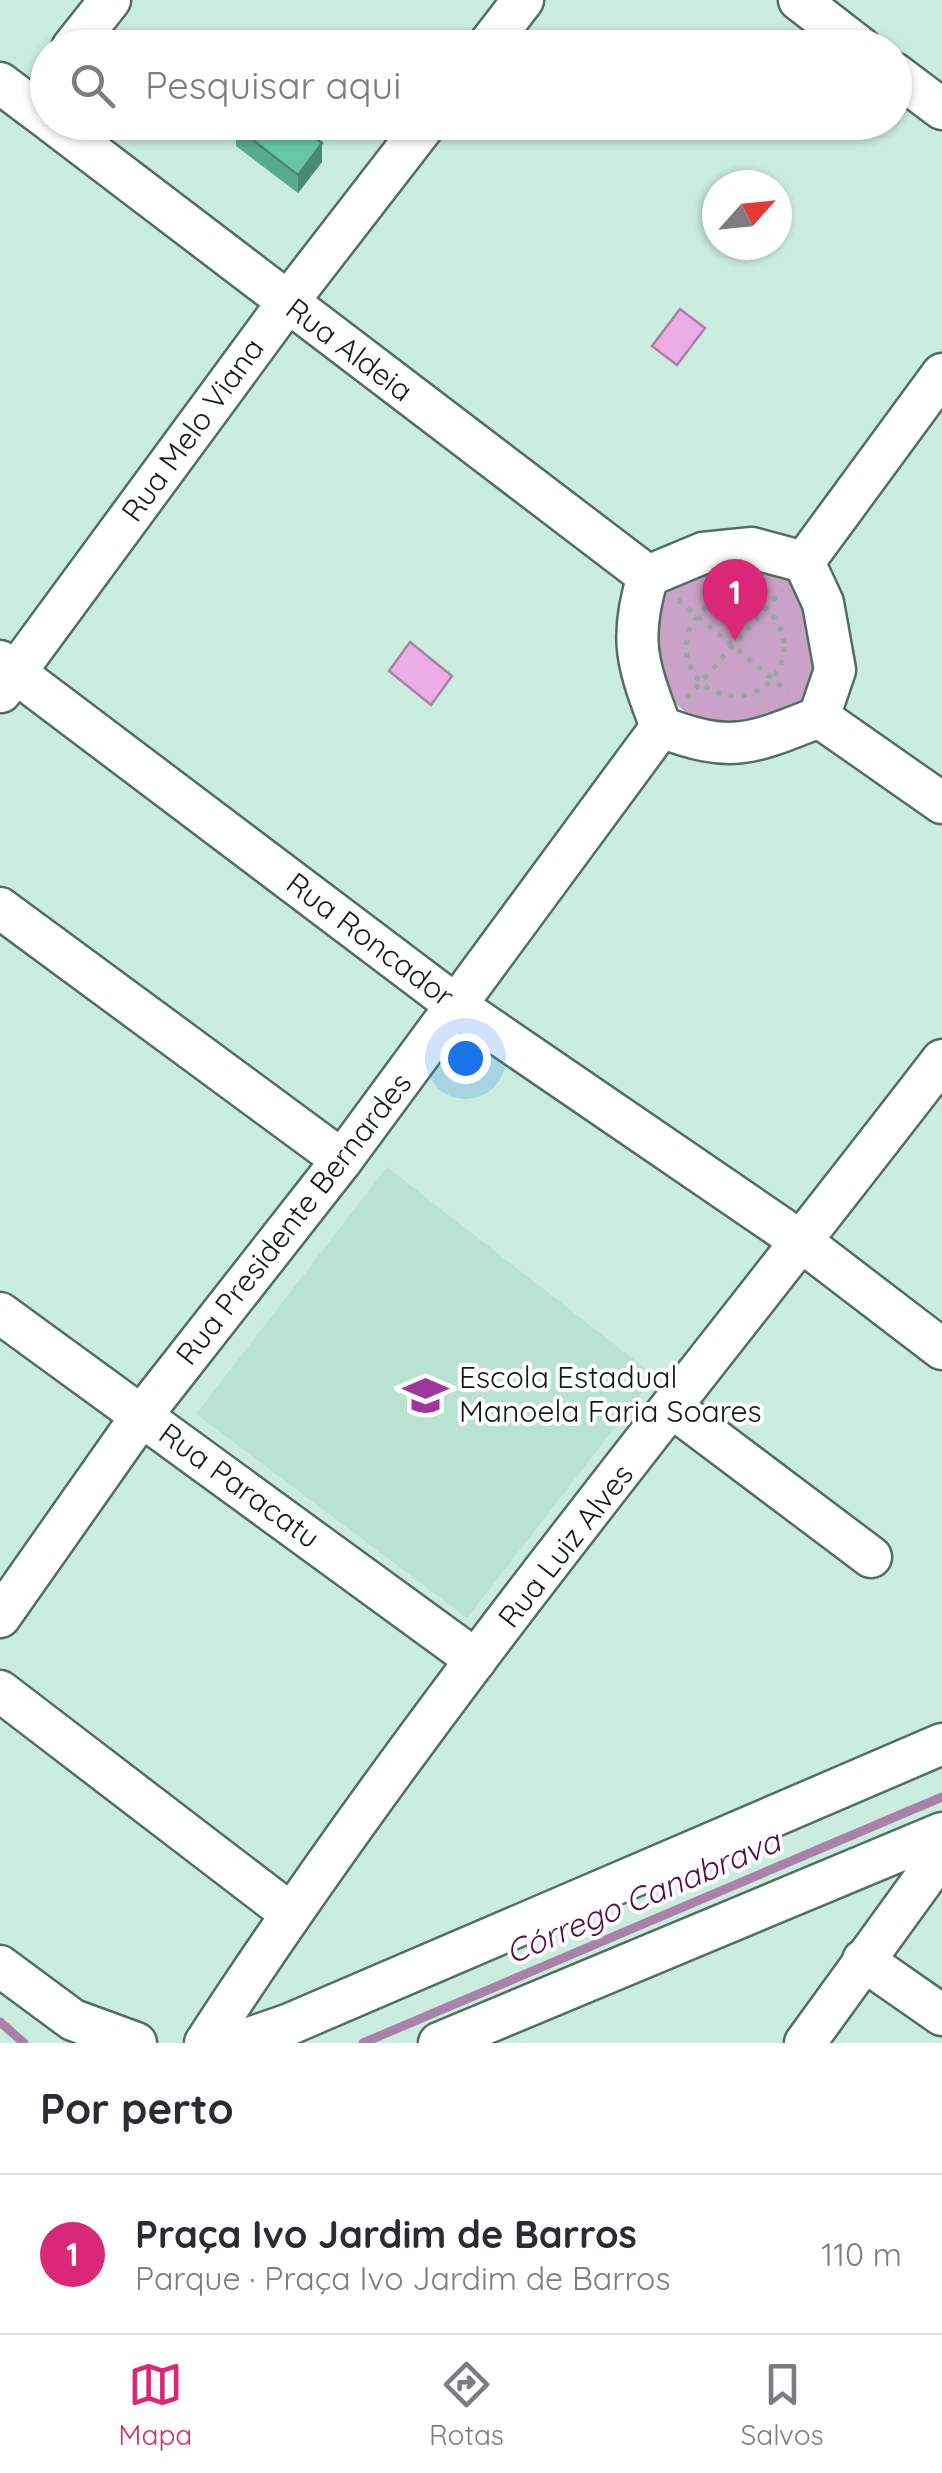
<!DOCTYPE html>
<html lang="pt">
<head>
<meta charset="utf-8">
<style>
  :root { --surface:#fff; --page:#f2f2f3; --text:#2b2b33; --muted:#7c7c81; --line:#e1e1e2; --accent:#db2777 }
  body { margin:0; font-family:Quicksand,sans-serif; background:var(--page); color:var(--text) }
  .compass { position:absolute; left:702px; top:170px; width:90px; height:90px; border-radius:50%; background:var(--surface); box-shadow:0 2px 8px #0004; rotate:63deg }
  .you { position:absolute; left:465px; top:1058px; width:35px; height:35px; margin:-25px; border:8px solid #fff; border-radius:50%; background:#1a73e8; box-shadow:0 0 0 15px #1a73e833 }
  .badge { display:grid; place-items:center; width:65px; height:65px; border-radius:50%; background:var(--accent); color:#fff; font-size:32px; font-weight:700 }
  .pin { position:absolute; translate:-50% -82px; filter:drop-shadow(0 2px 5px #0008) }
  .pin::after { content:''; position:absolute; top:52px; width:35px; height:30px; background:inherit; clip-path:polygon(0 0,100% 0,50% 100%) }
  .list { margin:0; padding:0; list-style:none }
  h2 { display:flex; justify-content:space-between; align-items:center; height:130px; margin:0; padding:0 40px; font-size:42px }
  h2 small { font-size:32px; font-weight:400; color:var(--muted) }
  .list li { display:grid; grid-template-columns:65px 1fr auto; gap:30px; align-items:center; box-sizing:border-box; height:160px; padding:0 40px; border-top:2px solid var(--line) }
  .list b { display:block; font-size:38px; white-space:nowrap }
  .list p { margin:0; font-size:32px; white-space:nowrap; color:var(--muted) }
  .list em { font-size:32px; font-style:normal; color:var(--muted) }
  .icon { flex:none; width:55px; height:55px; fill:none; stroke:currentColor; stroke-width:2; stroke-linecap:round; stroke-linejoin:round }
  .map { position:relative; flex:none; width:942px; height:2043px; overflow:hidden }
  .search { position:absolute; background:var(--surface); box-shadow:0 2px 8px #0004; left:30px; right:30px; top:30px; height:110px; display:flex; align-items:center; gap:25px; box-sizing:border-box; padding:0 35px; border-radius:55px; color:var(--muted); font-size:38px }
  .sheet { height:290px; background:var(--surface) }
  nav { display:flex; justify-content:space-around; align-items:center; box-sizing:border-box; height:140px; border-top:2px solid var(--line); background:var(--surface); font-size:28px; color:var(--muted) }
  nav a { display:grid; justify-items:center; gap:5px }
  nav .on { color:var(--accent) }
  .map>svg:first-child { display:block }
</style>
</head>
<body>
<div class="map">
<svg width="942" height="2043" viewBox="0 0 942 2043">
  <rect width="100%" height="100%" fill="#caeddf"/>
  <polygon fill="#b8e3d1" points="387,1167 655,1376 467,1618 196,1414"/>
  <path fill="#cba2c7" d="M771,567C792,581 816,605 821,632C825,654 812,695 795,709C748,746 686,732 661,681C658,675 652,667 651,660C645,632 664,578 695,571C718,565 747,568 771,567Z"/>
  <g fill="#ecade7" stroke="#aa81a8" stroke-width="2.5">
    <polygon points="680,309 705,328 677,365 652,346"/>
    <polygon points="410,642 452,676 431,705 389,671"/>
  </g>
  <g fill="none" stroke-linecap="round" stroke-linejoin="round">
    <g stroke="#aa81a8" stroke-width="9">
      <polyline points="0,2022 24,2043"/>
      <polyline points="363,2043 942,1797"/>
    </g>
    <defs>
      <g id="minor">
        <polyline points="799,0 861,48"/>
        <polyline points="72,48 110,0"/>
        <polyline points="486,48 523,0"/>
        <polyline points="894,73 942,109"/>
        <polyline points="0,83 48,119"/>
        <polyline points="52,122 648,576"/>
        <path d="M752,548L804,562L823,603L835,670L819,717C751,744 732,754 661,727C638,666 628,640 648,576L703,553Z"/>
        <polyline points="804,562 942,374"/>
        <polyline points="0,661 457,1006 802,1242 942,1349"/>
        <polyline points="1,692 287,303 427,122"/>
        <polyline points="819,717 942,803"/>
        <polyline points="0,908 342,1160"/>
        <polyline points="0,1313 476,1660"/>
        <polyline points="673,1408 871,1557"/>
        <polyline points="0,1617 142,1415 342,1160 661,727"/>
        <polyline points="0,1691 290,1913"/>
        <polyline points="863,1960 942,2015"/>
        <polyline points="0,1966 73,2020 136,2043"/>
        <path d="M205,2043C428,1700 693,1384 942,1060"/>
        <polyline points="235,2043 290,2024 942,1744"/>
        <polyline points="439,2043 942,1833"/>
        <polyline points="805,2043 942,1854"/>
      </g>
    </defs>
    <use href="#minor" stroke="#506f63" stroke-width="45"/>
    <g stroke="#90aca1" stroke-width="5" stroke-dasharray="5 8" stroke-linecap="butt">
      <circle cx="735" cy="647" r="49"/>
      <polyline points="678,600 788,692"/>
      <polyline points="687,698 782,590"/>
    </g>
    <use href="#minor" stroke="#fff" stroke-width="40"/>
  </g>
  <polygon fill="#59ab8f" points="236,127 322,162 298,193 236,146"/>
  <polygon fill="#488b74" points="322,143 322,162 298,193 298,175"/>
  <polygon fill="#67c7a6" stroke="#488b74" stroke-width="2.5" points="240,122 296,122 322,143 298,175 236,127"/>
  <defs>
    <symbol id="school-bare" viewBox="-9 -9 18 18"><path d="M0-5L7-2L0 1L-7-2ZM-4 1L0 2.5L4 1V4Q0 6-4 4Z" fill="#9e379b" stroke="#fff" stroke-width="2.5" paint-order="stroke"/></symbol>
  </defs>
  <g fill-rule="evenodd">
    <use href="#school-bare" x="394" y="1364" width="63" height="63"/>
  </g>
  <g text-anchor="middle" stroke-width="8" stroke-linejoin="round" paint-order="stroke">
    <g font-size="30" fill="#0f1b16" stroke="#fff">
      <text transform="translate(349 350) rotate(37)" y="10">Rua Aldeia</text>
      <text transform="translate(193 430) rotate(-54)" y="10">Rua Melo Viana</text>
      <text transform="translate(370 940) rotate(37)" y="10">Rua Roncador</text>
      <text transform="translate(294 1219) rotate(-52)" y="10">Rua Presidente Bernardes</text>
      <text transform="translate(239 1486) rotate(36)" y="10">Rua Paracatu</text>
      <text transform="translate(566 1546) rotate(-52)" y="10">Rua Luiz Alves</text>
    </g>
    <g font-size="30" fill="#0f1b16" stroke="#fff" text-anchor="start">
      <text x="459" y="1388">Escola Estadual<tspan x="459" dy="34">Manoela Faria Soares</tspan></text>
    </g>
    <g font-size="32" font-style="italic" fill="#540953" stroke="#fff">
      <text transform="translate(643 1897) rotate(-23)" y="11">Córrego Canabrava</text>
    </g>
  </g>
</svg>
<svg class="compass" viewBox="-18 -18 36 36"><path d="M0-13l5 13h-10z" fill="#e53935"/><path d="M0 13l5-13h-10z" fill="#7c7c81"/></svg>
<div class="you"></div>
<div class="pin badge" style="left:735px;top:641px">1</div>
<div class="search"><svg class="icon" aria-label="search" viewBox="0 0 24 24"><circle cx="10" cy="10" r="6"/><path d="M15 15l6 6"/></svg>Pesquisar aqui</div>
</div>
<section class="sheet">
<h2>Por perto<small></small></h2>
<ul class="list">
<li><span class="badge">1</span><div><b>Praça Ivo Jardim de Barros</b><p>Parque · Praça Ivo Jardim de Barros</p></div><em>110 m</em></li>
</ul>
</section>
<nav>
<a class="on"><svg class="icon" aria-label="map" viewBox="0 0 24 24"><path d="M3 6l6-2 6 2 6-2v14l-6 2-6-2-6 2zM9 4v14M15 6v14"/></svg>Mapa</a>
<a><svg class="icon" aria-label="directions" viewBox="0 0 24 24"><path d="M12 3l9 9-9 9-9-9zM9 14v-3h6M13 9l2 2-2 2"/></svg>Rotas</a>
<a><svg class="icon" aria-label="saved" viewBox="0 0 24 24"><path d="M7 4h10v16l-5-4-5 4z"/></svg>Salvos</a>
</nav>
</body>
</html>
